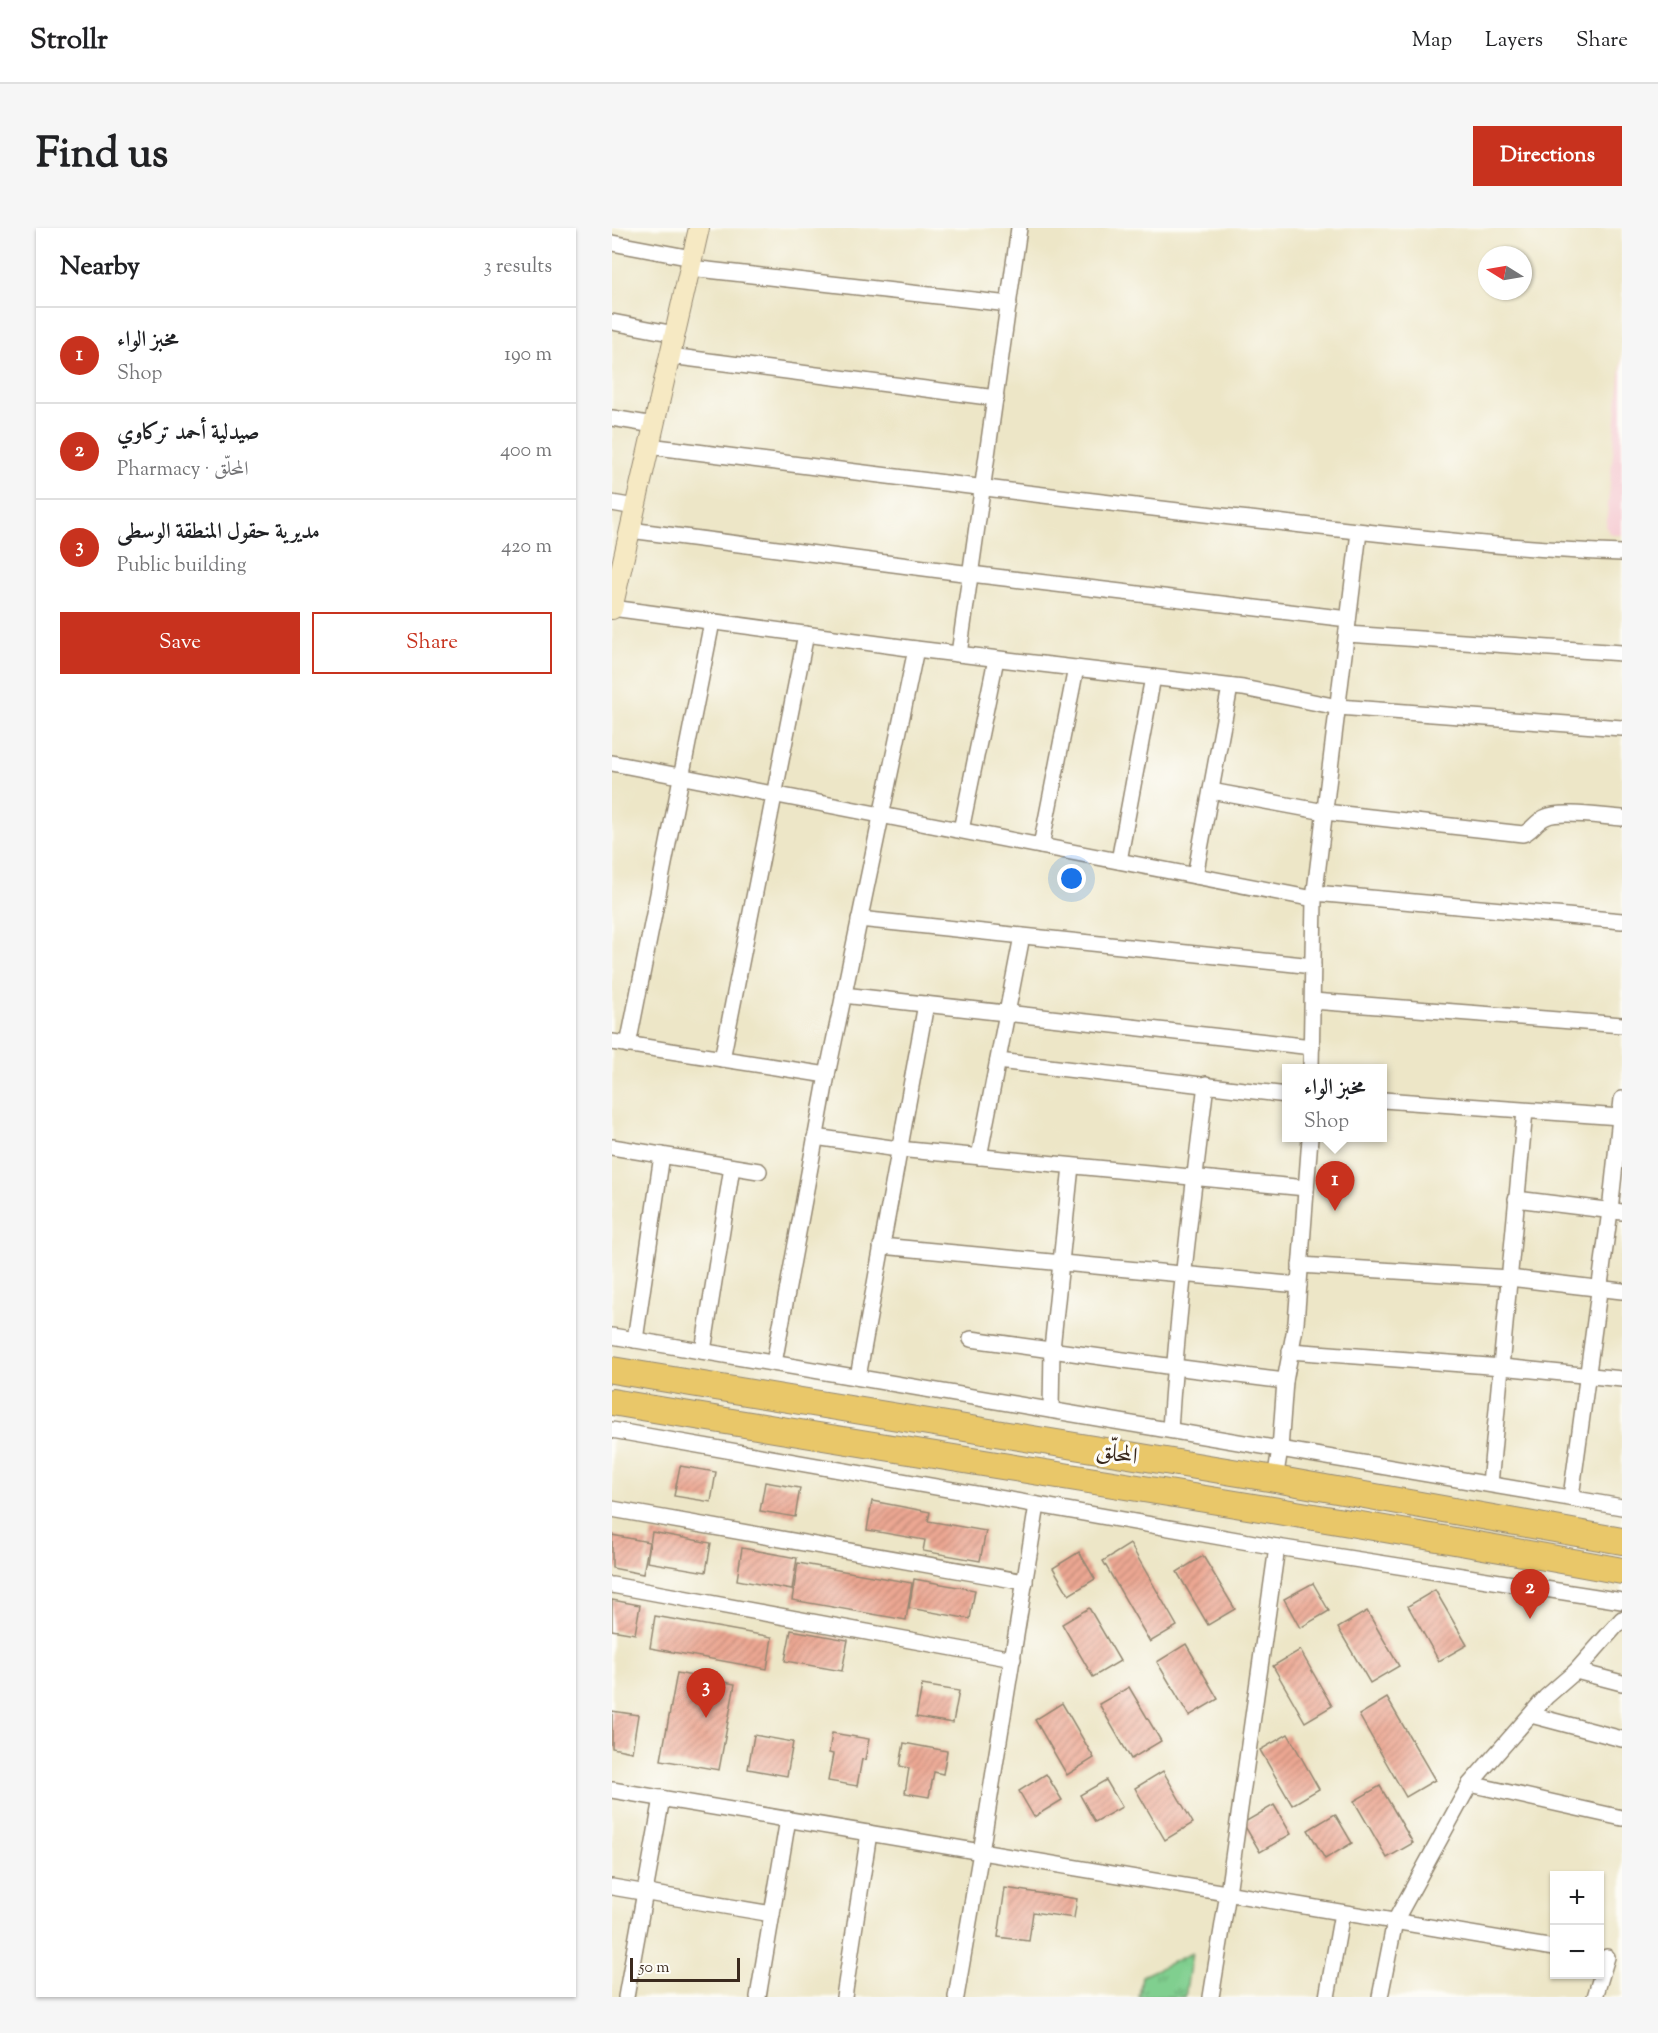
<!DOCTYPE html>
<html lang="en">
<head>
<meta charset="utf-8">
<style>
  :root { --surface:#fff; --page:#f6f6f6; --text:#202124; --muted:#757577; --line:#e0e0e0; --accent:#c8321e }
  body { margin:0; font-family:"Sorts Mill Goudy",Amiri,serif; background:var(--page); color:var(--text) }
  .controls { position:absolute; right:18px; bottom:18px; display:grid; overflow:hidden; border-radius:0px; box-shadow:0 2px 4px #0004 }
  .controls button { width:54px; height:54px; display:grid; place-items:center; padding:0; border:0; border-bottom:2px solid var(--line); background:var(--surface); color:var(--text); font:30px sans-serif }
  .compass { position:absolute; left:866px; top:18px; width:54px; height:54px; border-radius:50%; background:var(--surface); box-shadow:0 2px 4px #0004; rotate:281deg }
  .scale { position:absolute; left:18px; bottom:15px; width:110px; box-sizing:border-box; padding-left:6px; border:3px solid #3b2a1e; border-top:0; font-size:16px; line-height:21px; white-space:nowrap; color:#3b2a1e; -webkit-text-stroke:4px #fdfcf7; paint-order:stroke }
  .you { position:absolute; left:460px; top:651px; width:21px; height:21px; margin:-15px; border:4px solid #fff; border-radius:50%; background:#1a73e8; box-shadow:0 0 0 9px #1a73e833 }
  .badge { display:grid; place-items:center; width:39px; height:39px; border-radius:50%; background:var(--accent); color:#fff; font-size:20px; font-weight:700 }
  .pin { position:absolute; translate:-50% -50px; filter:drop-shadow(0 2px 3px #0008) }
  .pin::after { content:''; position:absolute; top:32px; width:21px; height:18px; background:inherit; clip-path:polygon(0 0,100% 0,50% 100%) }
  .popup { position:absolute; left:670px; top:836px; width:105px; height:78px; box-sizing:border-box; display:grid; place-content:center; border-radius:0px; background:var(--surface); filter:drop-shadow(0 2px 4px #0005); font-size:20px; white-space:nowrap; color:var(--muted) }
  .popup b { font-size:22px; color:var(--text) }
  .popup::after { content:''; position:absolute; left:50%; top:100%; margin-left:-12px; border:12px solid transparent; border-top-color:var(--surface) }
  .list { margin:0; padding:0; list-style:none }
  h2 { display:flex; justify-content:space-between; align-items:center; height:78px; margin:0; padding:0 24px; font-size:26px }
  h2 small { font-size:20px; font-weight:400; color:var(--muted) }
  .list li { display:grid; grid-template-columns:39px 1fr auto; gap:18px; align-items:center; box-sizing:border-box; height:96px; padding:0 24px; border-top:2px solid var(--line) }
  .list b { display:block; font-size:22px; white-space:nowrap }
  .list p { margin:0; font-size:20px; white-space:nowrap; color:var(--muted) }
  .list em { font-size:20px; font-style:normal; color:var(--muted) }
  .actions { display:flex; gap:12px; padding:18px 24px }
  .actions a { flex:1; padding:14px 0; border:2px solid var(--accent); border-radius:0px; text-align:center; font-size:21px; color:var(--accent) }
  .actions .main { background:var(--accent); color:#fff }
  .map { position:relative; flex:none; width:1010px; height:1769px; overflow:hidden; border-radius:0px }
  header { display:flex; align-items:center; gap:36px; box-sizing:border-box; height:84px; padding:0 30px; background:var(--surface); border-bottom:2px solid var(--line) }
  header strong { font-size:28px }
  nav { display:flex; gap:33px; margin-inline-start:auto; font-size:21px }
  .intro { display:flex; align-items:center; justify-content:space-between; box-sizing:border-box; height:144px; padding:0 36px }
  h1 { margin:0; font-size:42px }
  .button { padding:15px 27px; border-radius:0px; background:var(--accent); color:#fff; font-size:21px; font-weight:700 }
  main { display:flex; gap:36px; padding:0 36px }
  aside { flex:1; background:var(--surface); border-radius:0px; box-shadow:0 2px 4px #0004 }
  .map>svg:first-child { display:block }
</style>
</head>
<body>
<header>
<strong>Strollr</strong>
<nav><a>Map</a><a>Layers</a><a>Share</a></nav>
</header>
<div class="intro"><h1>Find us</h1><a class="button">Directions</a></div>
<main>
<aside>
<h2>Nearby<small>3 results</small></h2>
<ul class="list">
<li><span class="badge">1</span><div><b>مخبز الواء</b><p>Shop</p></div><em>190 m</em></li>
<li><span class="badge">2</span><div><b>صيدلية أحمد تركاوي</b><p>Pharmacy · المحلّق</p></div><em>400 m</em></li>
<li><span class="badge">3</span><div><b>مديرية حقول المنطقة الوسطى</b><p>Public building</p></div><em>420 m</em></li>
</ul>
<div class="actions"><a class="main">Save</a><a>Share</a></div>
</aside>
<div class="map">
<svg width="1010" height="1769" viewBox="0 0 1010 1769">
  <defs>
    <pattern id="grass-tufts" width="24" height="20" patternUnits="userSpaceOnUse" patternTransform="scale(1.5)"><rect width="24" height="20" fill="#80cf8f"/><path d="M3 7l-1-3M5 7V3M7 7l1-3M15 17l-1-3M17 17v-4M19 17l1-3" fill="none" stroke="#6aa874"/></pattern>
    <pattern id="building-hatch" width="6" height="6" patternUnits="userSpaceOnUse" patternTransform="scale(1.5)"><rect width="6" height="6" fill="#eca793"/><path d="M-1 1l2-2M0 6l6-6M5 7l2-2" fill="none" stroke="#c08877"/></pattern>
  </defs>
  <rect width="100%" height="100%" fill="#fdfcf7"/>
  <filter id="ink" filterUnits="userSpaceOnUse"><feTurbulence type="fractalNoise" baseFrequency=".0167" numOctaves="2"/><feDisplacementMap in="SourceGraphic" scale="12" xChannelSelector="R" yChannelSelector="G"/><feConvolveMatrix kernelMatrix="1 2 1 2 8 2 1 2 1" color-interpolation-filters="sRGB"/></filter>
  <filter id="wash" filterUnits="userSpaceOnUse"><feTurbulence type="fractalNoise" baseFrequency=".008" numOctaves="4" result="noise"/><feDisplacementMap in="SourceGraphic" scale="24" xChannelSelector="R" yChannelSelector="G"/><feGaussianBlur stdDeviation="1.35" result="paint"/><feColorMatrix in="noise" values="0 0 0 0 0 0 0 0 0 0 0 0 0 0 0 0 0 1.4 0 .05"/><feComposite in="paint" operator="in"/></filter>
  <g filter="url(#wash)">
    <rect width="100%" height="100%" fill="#ede6c7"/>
    <polygon fill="#f6cfd5" points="1010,126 1010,307 1004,307 997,305 994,299"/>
    <polygon fill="url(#grass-tufts)" stroke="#5e7c56" stroke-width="1.5" points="580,1725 573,1769 527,1769 530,1748"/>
    <g id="blocks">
      <g fill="url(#building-hatch)">
        <polygon points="68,1238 104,1244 99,1274 62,1268"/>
        <polygon points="153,1254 188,1260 183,1289 148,1283"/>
        <polygon points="260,1273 318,1284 316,1293 374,1303 368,1333 311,1323 313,1312 255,1302"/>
        <polygon points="40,1304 99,1315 94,1344 35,1334"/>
        <polygon points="0,1307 37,1314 31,1346 0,1340"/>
        <polygon points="518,1316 565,1398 538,1414 491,1333"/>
        <polygon points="130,1320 185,1330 180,1362 125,1352"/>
        <polygon points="467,1324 483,1351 457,1367 441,1340"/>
        <polygon points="591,1328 623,1381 596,1397 565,1344"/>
        <polygon points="186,1335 300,1355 294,1392 180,1372"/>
        <polygon points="302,1351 363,1362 358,1391 297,1380"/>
        <polygon points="701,1355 717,1383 688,1400 672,1371"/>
        <polygon points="823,1362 855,1417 827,1433 796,1378"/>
        <polygon points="0,1372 28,1377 23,1406 0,1402"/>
        <polygon points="477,1380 508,1433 481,1449 450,1396"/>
        <polygon points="755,1383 787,1438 758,1455 726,1400"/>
        <polygon points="43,1388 160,1409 155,1441 38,1420"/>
        <polygon points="179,1402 236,1412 230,1443 173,1433"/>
        <polygon points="574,1416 606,1471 577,1488 545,1434"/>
        <polygon points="688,1422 720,1478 693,1494 661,1438"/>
        <polygon points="65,1445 123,1456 107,1542 49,1532"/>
        <polygon points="310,1457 347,1463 341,1495 304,1489"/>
        <polygon points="517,1459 549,1513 519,1531 487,1476"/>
        <polygon points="775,1470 823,1552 794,1569 747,1487"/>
        <polygon points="450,1475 482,1530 455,1547 423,1492"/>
        <polygon points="0,1483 26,1487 20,1524 0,1520"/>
        <polygon points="220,1505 257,1511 253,1532 250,1531 245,1558 216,1553 221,1526 217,1525"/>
        <polygon points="676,1506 707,1561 680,1577 648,1522"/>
        <polygon points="142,1507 181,1514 175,1548 136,1541"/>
        <polygon points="292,1515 335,1523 331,1546 322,1544 317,1569 293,1565 297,1540 288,1538"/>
        <polygon points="551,1543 581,1595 553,1612 523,1560"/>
        <polygon points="434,1546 450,1572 422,1589 407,1563"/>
        <polygon points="494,1552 510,1579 483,1594 468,1567"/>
        <polygon points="768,1558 801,1615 775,1630 742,1573"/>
        <polygon points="662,1577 679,1606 648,1624 631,1595"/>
        <polygon points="723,1586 740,1615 713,1631 696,1602"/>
        <polygon points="393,1660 465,1671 462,1690 421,1684 417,1713 386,1709"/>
      </g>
    </g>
  </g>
  <g filter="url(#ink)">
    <use href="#blocks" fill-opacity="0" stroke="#948872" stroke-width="1.5"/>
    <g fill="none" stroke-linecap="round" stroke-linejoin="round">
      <defs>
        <g id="street">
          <polyline points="0,15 80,30"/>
          <polyline points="78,40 397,76"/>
          <polyline points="0,94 63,106"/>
          <polyline points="58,128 384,170"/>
          <polyline points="0,190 42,197"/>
          <path d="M37,218C234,243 431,268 628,290C755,304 882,320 1010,325"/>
          <polyline points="0,275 23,279"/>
          <polyline points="18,302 359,346 736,391"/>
          <polyline points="0,380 304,421 631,460 726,479 1010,500"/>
          <polyline points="735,406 1010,425"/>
          <polyline points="347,426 407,0"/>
          <polyline points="0,535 702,671"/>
          <path d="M599,563L713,584L911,606C920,603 924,593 934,589C948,582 992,589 1010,590"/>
          <polyline points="349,602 384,431"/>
          <polyline points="429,618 464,440"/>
          <polyline points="507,633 541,449"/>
          <polyline points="583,648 618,459"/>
          <polyline points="703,665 1010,693"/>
          <polyline points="247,691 701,738"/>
          <polyline points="231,767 700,819"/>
          <polyline points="701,773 1010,797"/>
          <polyline points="0,814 215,847"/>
          <polyline points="16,817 100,394"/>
          <polyline points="110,831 194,406"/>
          <polyline points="386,833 675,867"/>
          <polyline points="699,840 702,671 747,304"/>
          <polyline points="771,872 1008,889"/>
          <polyline points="203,909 286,921 694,960"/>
          <polyline points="0,919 147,943"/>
          <polyline points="367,929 410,708"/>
          <polyline points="904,971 1010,984"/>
          <polyline points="269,1018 687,1057"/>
          <polyline points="688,1037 897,1050 1010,1063"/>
          <polyline points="0,1108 1010,1279"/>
          <polyline points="359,1111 562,1139 673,1153"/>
          <polyline points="23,1112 50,927"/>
          <polyline points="91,1123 120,939"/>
          <polyline points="678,1123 890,1139 1010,1151"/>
          <polyline points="162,1135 215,847 304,421"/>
          <polyline points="246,1149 314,776"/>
          <polyline points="439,1182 440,1121 459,938"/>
          <polyline points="0,1202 665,1319 1010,1373"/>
          <path d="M558,1202C565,1087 580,972 594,856"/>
          <polyline points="663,1251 668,1221 673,1153 684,1095 698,910"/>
          <polyline points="878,1256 913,883"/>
          <polyline points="959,1269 998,983 1010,871"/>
          <polyline points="0,1281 413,1354"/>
          <polyline points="0,1357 401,1431"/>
          <polyline points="964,1443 1010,1455"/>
          <polyline points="919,1487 1010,1511"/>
          <polyline points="858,1556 1010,1590"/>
          <polyline points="0,1562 942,1720"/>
          <polyline points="0,1659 160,1686"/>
          <polyline points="14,1769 50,1570"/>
          <polyline points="146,1769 176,1591"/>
          <polyline points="232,1769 257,1605"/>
          <polyline points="344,1769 369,1624 425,1277"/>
          <polyline points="599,1769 616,1665 665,1319"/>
          <polyline points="715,1769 730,1685"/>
          <polyline points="768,1769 783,1693 858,1556 934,1469 964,1443 1010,1391"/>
          <polyline points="983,1769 995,1729"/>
        </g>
        <polyline id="secondary" points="0,381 87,0"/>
        <g id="highway">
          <polyline points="0,1142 663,1251 1010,1313"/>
          <path d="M0,1174C337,1231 674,1281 1010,1343"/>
        </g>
      </defs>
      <use href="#street" stroke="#948872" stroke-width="18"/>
      <use href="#secondary" stroke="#948872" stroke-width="22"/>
      <use href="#highway" stroke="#948872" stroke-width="28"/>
      <use href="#street" stroke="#fff" stroke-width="15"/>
      <use href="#secondary" stroke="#f6e9c3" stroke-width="20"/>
      <use href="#highway" stroke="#e9c769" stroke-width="26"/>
    </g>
  </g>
  <g text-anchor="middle" stroke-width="6" stroke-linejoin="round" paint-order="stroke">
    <g font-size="24" fill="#3b2a1e" stroke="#fdfcf7">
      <text transform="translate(505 1225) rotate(9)" y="8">المحلّق</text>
    </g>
  </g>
</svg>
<div class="controls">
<button>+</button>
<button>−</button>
</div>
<svg class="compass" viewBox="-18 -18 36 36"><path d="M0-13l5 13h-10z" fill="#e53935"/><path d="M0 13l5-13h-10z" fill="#757577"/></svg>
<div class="scale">50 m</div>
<div class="you"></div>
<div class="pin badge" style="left:723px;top:983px">1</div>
<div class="popup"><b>مخبز الواء</b>Shop</div>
<div class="pin badge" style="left:918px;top:1391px">2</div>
<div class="pin badge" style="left:94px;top:1490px">3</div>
</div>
</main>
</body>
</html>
